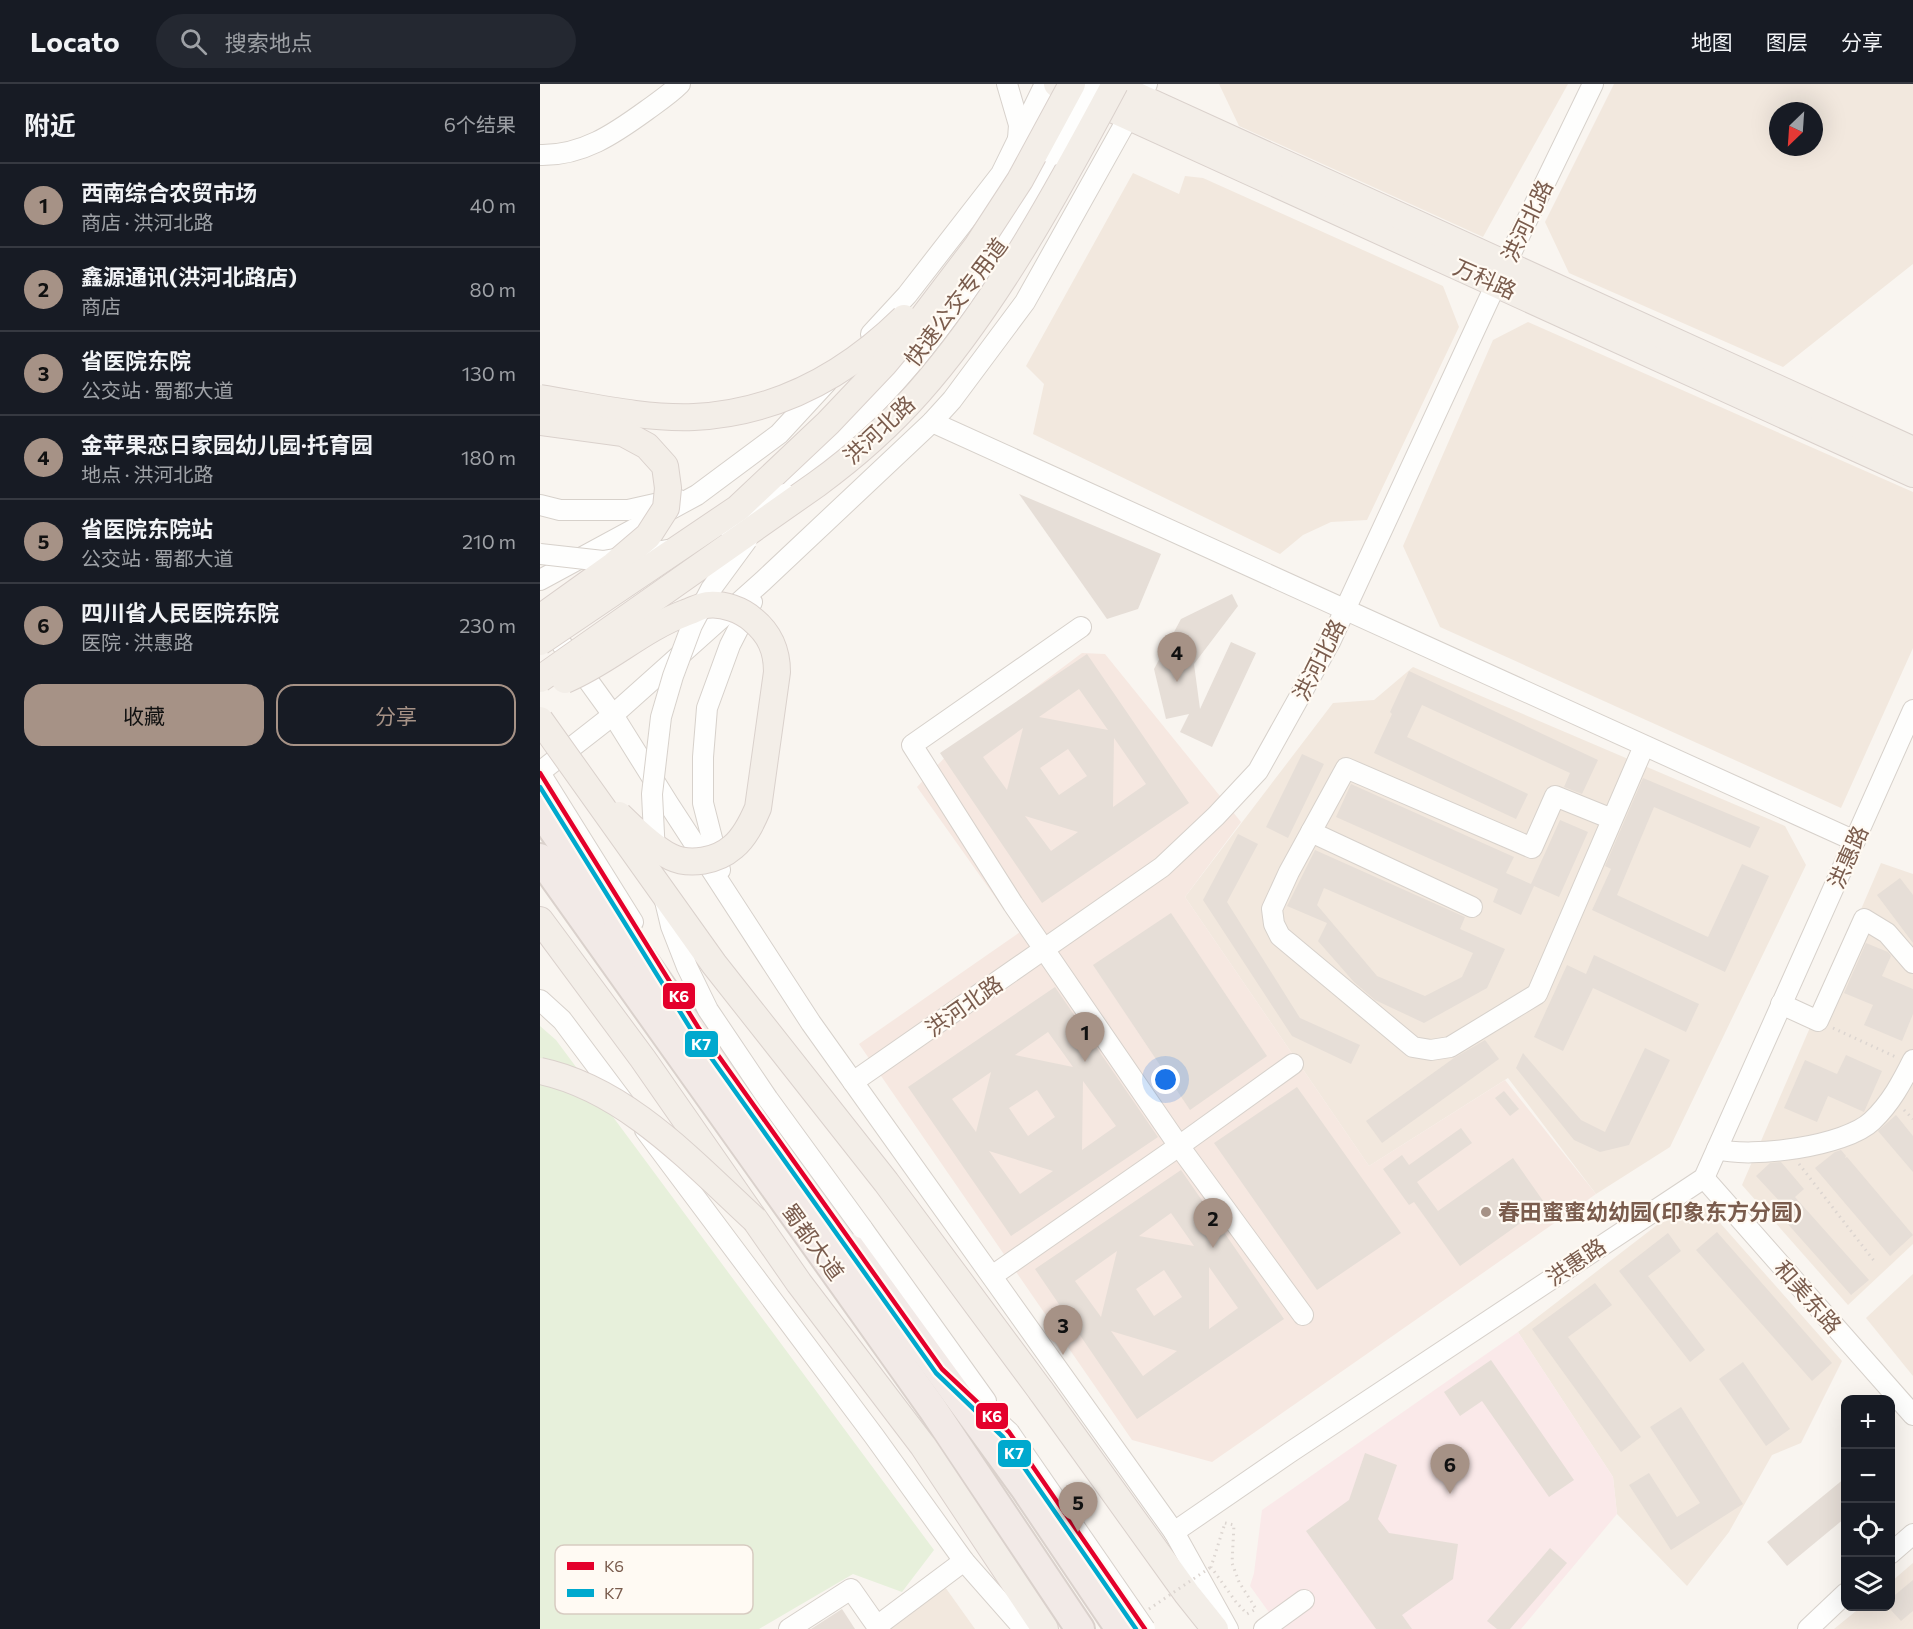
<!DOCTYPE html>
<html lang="zh">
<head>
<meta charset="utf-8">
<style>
  :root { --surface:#171b24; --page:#242831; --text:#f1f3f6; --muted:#9ea1a6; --line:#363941; --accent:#a69286 }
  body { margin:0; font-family:Commissioner,"Noto Sans SC",sans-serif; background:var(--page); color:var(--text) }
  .controls { position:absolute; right:18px; bottom:18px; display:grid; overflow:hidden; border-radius:12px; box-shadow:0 6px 24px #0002 }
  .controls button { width:54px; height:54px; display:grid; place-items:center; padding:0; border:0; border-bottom:2px solid var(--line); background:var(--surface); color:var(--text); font:30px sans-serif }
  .compass { position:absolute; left:1229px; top:18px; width:54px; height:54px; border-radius:50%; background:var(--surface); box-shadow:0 6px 24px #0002; rotate:205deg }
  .you { position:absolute; left:626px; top:996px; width:21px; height:21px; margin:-15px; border:4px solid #fff; border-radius:50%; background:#1a73e8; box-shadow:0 0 0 9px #1a73e833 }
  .badge { display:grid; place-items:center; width:39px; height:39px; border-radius:50%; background:var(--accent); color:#111; font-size:20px; font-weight:700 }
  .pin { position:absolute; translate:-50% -50px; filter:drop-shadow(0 2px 3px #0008) }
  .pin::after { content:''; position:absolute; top:32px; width:21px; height:18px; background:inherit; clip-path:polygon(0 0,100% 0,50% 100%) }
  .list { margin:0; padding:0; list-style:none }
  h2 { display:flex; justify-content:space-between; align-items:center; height:78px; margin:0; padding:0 24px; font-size:26px }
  h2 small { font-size:20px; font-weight:400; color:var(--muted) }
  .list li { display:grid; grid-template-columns:39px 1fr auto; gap:18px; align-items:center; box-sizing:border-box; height:84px; padding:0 24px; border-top:2px solid var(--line) }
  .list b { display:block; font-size:22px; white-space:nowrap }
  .list p { margin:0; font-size:20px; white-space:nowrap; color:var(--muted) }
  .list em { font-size:20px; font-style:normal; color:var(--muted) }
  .actions { display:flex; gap:12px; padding:18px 24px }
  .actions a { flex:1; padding:14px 0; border:2px solid var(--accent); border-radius:18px; text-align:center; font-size:21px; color:var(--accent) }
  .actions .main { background:var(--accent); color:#111 }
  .icon { flex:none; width:33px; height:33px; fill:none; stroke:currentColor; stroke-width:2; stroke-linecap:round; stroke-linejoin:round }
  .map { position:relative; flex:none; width:1373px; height:1545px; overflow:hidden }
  header { display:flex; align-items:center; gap:36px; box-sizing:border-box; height:84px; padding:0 30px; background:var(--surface); border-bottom:2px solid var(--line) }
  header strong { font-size:28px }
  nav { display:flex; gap:33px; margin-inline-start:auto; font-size:21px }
  .search { width:420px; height:54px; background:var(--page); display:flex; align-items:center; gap:15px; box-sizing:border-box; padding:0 21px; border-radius:33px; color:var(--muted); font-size:22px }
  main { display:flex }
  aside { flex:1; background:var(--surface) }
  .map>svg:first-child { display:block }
</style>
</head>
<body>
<header>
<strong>Locato</strong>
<div class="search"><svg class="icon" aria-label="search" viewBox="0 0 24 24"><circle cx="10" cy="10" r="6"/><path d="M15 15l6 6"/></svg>搜索地点</div>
<nav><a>地图</a><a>图层</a><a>分享</a></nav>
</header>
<main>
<aside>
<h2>附近<small>6个结果</small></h2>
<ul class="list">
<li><span class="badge">1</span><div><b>西南综合农贸市场</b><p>商店 · 洪河北路</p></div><em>40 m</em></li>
<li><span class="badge">2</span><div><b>鑫源通讯(洪河北路店)</b><p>商店</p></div><em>80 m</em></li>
<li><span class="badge">3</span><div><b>省医院东院</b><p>公交站 · 蜀都大道</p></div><em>130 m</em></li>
<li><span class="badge">4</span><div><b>金苹果恋日家园幼儿园·托育园</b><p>地点 · 洪河北路</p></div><em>180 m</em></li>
<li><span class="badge">5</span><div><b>省医院东院站</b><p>公交站 · 蜀都大道</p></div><em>210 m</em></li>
<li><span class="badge">6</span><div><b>四川省人民医院东院</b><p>医院 · 洪惠路</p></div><em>230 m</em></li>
</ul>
<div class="actions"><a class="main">收藏</a><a>分享</a></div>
</aside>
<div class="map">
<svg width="1373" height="1545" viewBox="0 0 1373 1545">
  <rect width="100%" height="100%" fill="#f9f5f0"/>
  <g fill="#f2e8de" fill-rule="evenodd">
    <polygon points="679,0 1028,0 943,153 699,42"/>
    <path d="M1074,0H1373V180L1243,283L1029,189L1005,138ZM1238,27H1274V63H1238Z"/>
    <polygon points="593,89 639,110 645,92 663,94 903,202 919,243 827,436 791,438 763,451 740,470 493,350 504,300 486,282"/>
    <polygon points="988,238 1373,408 1373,564 1301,724 900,543 863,462 953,256"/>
    <polygon points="873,583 1245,742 1266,781 1130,1063 1056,1110 968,994 829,1082 645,813 793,619 834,616"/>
    <polygon points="1341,779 1373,790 1373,1160 1308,1221 1202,1101"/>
    <polygon points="1143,1121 1166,1123 1302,1277 1261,1359 1232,1371 1189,1448 1147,1502 1077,1430 1073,1393 978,1248"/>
    <polygon points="1373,1190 1373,1292 1326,1234"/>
    <polygon points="1373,1479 1373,1545 1294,1545 1321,1523 1350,1522 1351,1498"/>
    <polygon points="405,1503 435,1545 346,1545"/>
  </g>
  <polygon fill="#f6e8e1" points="542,569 565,570 701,738 645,813 829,1082 965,996 1056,1110 672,1378 592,1356 319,960 480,848 377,703 409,669"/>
  <polygon fill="#fae9e9" points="978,1248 1073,1393 1077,1430 981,1545 741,1545 710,1502 714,1489 722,1426"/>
  <polygon fill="#e7f0db" points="0,942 16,956 394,1466 362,1508 313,1490 219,1545 0,1545"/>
  <g fill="#e6ded7" fill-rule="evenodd">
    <polygon points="479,410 621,470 598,525 567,535"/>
    <polygon points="692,510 698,522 654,580 660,625 691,558 716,569 672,663 640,648 649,630 626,635 614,585 641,535"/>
    <path d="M547,570L649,719L502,819L400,669ZM539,605L568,646L499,633ZM483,644L467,706L443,673ZM574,654L606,700L573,723ZM528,665L547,692L519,711L500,684ZM485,732L538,748L511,767Z"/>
    <polygon points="869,587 1058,676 1042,710 1024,703 1030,689 882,621 867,653 988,710 976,735 834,669 852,630 850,628"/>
    <polygon points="762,670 784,680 748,754 726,743"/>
    <polygon points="1103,694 1220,743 1210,764 1114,723 1077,811 1168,853 1202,780 1229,792 1185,888 1052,826 1071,785 1065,782"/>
    <polygon points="811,700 974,773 966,789 991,800 1020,736 1048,748 1019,813 994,802 981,831 953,818 958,805 796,733"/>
    <polygon points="698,750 718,760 687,818 760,934 820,961 811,980 752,952 663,816"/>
    <path d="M775,766L925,833L920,845L965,865L947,904L884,939L835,916L814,898L778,857L787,839L747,822ZM784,804L933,869L922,893L885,912L837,892L777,821Z"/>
    <polygon points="1360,794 1373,811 1373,859 1337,811"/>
    <polygon points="631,829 727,972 650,1026 553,881"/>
    <polygon points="1326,859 1348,868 1351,872 1342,892 1373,905 1373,930 1362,957 1324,941 1333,921 1304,909"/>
    <polygon points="1054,871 1159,920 1146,948 1053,904 1023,967 994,953 1027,881 1046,890"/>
    <path d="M515,903L618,1053L471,1152L368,1003ZM508,948L533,983L475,971ZM451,988L436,1048L412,1015ZM543,997L576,1042L542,1066ZM497,1006L515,1033L488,1052L469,1024ZM449,1067L513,1087L480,1110Z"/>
    <polygon points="945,956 959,975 842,1059 826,1037 914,974"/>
    <polygon points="1105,964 1130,976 1089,1061 1060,1068 1034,1056 976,984 983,969 1041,1036 1065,1048"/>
    <polygon points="1306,971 1342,987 1324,1028 1288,1012 1277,1038 1244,1024 1265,976 1297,990"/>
    <polygon points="757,1003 861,1149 777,1206 674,1059"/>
    <polygon points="964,1007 979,1025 970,1032 955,1014"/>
    <polygon points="1356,1031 1373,1052 1373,1088 1338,1047"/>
    <polygon points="921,1044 932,1059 877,1098 898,1127 973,1074 1006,1121 920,1182 874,1118 869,1121 843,1085 862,1071 869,1081"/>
    <polygon points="1301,1066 1306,1072 1305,1074 1307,1073 1373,1151 1350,1172 1275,1084 1295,1068"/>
    <polygon points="1241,1078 1264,1105 1255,1113 1329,1196 1311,1211 1237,1128 1244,1122 1216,1092 1230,1079"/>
    <path d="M641,1086L744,1235L597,1335L495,1185ZM631,1129L654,1162L599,1152ZM577,1167L561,1233L535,1197ZM669,1183L698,1224L669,1245ZM624,1186L642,1213L614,1232L596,1205ZM571,1247L637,1267L603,1292Z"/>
    <polygon points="1177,1148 1292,1279 1272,1297 1156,1166"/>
    <polygon points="1128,1149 1141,1167 1108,1192 1165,1266 1150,1278 1079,1187"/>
    <polygon points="1055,1199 1072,1221 1028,1253 1101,1353 1081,1368 992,1245"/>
    <polygon points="951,1276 1034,1396 1009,1413 942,1317 920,1332 904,1308"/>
    <polygon points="1203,1278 1250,1345 1226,1362 1179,1295"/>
    <polygon points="1141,1323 1203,1420 1131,1466 1089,1401 1109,1389 1137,1433 1160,1419 1110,1343"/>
    <polygon points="825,1369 857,1381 838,1435 849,1449 918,1460 913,1495 862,1531 872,1545 836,1545 766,1447 809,1416"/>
    <polygon points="1305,1394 1305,1434 1247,1482 1227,1458"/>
    <polygon points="1010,1464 1027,1479 970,1545 957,1545 947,1537"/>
    <polygon points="1373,1496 1373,1527 1361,1537 1350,1525 1350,1515"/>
    <polygon points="302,1525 315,1545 271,1545"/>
  </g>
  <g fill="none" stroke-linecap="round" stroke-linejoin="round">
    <defs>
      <g id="minor">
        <polyline points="467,0 479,41 478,55"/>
        <path d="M0,71C42,72 74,50 107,26C118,18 130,10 140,0"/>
        <polyline points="331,250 367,211 461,90 505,0"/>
        <polyline points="392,338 1315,757"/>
        <path d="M245,410C291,364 340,319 381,268C431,206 473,140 513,71"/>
        <polyline points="0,421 20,426 88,426 137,415"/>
        <polyline points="0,496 157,411 239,350 287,298"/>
        <polyline points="5,537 73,631 128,719 271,939 634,1448 688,1545"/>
        <polyline points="541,543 372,661 473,820 639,1062 763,1231"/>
        <polyline points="0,688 73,631 223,497 392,338 412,316 485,218 607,0"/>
        <polyline points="0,689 93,838"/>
        <polyline points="1072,735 1015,712 992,764 806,684 749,788 732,825 734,840 740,852 873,963 891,966 910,963 997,910 1104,662"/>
        <polyline points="771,748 932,823"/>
        <polyline points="180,786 163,719 163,673 167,624 190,561 212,518"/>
        <polyline points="0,916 22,936 85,1020"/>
        <polyline points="1241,920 1278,937 1324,835 1347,849 1373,879"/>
        <polyline points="313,998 622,783 676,732 718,687 790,558 956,200 1053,0"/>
        <polyline points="105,1046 334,1352 424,1477 484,1545"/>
        <path d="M1177,1065C1211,1075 1306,1062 1332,1037C1351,1019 1362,998 1373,976"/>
        <polyline points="1164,1094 1373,1331"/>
        <polyline points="322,1144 446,1317"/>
        <polyline points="452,1192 639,1062 753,980"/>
        <polyline points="427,1309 469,1348"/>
        <polyline points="634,1448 749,1369 1164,1094 1373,626"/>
        <polyline points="1350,1470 1373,1450"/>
        <polyline points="337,1542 424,1477"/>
        <polyline points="249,1545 311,1505 339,1545"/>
        <polyline points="724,1545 764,1516"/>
        <polyline points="1268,1545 1306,1509"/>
      </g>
      <g id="major">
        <polyline points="517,0 1373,390"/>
        <polyline points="571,0 1373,366"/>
        <polyline points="0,836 103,975 259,1199 383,1362 505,1545"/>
        <polyline points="501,1307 647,1510 675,1545"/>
      </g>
      <g id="highway">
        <polyline points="0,727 141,931 484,1403 580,1545"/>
        <polyline points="0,774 392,1324 540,1545"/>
      </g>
    </defs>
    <use href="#minor" stroke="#d7d1cb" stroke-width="22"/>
    <use href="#major" stroke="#dad1cc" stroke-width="28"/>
    <use href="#highway" stroke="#dad1cc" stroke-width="32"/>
    <g stroke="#dcd5d0" stroke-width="3" stroke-dasharray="1.5 4.5" stroke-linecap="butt">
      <polyline points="1293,944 1358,974"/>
      <polyline points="1364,1026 1373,1035"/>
      <polyline points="1259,1080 1335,1178"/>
      <polygon points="685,1439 694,1441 692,1479 699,1498 716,1525 707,1530 696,1518 671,1483"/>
    </g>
    <use href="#minor" stroke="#fefefd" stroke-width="20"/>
    <use href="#major" stroke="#f3eee8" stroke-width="26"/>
    <use href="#highway" stroke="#f2eae7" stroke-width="28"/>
    <defs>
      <g id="minor-bridge">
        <polyline points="513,71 551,0"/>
        <polyline points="188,443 245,410"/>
        <polyline points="0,470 63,477 133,465"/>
        <polyline points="115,770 112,710 121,633 133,592 152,541 171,505 207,456"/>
        <polyline points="125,817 131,842 147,883 168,926 228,1015 322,1144"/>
        <polyline points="469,1348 605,1545"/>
      </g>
      <g id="major-bridge">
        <path d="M0,314C50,322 103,335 154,333C238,329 306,291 364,234"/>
        <polyline points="0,338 83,349 107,362 125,382 128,404 126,424 108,452 74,481 0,534"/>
        <polyline points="0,558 198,424 288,339 345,279 380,237 437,162 480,96 532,0"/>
        <path d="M0,595L277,400C314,373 348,343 379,308C456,221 520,103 575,0"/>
        <path d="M25,596C68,578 102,545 145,529C152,527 160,522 167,521C183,519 202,526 213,536C230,550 237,566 237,588L218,724C212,738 205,753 193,763C177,777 150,782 131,773C116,766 91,743 79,731"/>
        <polyline points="0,636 174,880 346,1098 501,1307"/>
        <path d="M0,987C86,1005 153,1079 215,1136"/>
      </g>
    </defs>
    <use href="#minor-bridge" stroke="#d7d1cb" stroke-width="22" stroke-linecap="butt"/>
    <use href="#major-bridge" stroke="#dad1cc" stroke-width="28" stroke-linecap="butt"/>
    <polyline stroke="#dcd5d0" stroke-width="3" stroke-dasharray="1.5 4.5" stroke-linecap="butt" points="609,1525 671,1483"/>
    <use href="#minor-bridge" stroke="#fefefd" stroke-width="20"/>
    <use href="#major-bridge" stroke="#f3eee8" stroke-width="26"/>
    <defs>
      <polyline id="bus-1" points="0,689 158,943 402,1285 469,1348 605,1545"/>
      <polyline id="bus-2" points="0,703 152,947 396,1289 463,1353 596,1545"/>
    </defs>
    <use href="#bus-1" stroke="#fffaf3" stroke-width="9"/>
    <use href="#bus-2" stroke="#fffaf3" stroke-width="9"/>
    <use href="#bus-1" stroke="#e4002b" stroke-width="4.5"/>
    <use href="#bus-2" stroke="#00a9ce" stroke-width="4.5"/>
  </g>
  <circle fill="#a69286" stroke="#fffaf3" stroke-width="2" cx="946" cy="1128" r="6"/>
  <g text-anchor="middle" stroke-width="4.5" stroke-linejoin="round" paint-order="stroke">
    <g font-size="22" fill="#7a5c4d" stroke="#fffaf3">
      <text transform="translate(987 137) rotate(-64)" y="8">洪河北路</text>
      <text transform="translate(945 195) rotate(24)" y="8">万科路</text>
      <text transform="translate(416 218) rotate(-53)" y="8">快速公交专用道</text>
      <text transform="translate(339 346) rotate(-43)" y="8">洪河北路</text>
      <text transform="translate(779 576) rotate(-63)" y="8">洪河北路</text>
      <text transform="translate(1308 773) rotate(-66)" y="8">洪惠路</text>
      <text transform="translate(424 922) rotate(-35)" y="8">洪河北路</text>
      <text transform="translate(273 1158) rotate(54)" y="8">蜀都大道</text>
      <text transform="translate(1036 1178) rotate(-34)" y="8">洪惠路</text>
      <text transform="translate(1268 1213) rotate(49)" y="8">和美东路</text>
    </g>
    <g font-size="22" font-weight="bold" fill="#7a5c4d" stroke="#fffaf3" text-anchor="start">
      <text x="958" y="1136">春田蜜蜜幼幼园(印象东方分园)</text>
    </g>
  </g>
  <rect x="15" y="1461" width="198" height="69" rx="9" fill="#fffaf3" stroke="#d7cbc1" stroke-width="1.5"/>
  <rect x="27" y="1478" width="27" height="8" fill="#e4002b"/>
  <rect x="27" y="1505" width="27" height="8" fill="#00a9ce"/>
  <g font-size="16" fill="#7a5c4d">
    <text x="64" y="1488">K6</text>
    <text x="64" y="1515">K7</text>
  </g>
  <g stroke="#fffaf3" stroke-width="2">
    <rect x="122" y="898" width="34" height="28" rx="6" fill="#e4002b"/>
    <rect x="144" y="946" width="35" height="28" rx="6" fill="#00a9ce"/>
    <rect x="435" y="1318" width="34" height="28" rx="6" fill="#e4002b"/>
    <rect x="457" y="1355" width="35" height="29" rx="6" fill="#00a9ce"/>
  </g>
  <g font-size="16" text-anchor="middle" font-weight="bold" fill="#fff">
    <text x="139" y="918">K6</text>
    <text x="161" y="966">K7</text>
    <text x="452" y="1338">K6</text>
    <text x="474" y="1375">K7</text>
  </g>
</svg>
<div class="controls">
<button>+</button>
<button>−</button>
<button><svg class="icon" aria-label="locate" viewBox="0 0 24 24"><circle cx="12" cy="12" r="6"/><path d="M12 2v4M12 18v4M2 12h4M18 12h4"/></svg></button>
<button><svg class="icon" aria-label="layers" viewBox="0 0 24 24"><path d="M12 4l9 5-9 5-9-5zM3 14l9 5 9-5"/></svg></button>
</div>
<svg class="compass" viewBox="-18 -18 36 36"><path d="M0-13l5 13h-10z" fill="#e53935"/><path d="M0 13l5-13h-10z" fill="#9ea1a6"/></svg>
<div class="you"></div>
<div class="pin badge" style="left:545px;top:978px">1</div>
<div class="pin badge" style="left:673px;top:1164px">2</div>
<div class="pin badge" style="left:523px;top:1271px">3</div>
<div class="pin badge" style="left:637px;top:598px">4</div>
<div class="pin badge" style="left:538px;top:1448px">5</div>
<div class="pin badge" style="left:910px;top:1410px">6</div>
</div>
</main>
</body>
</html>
